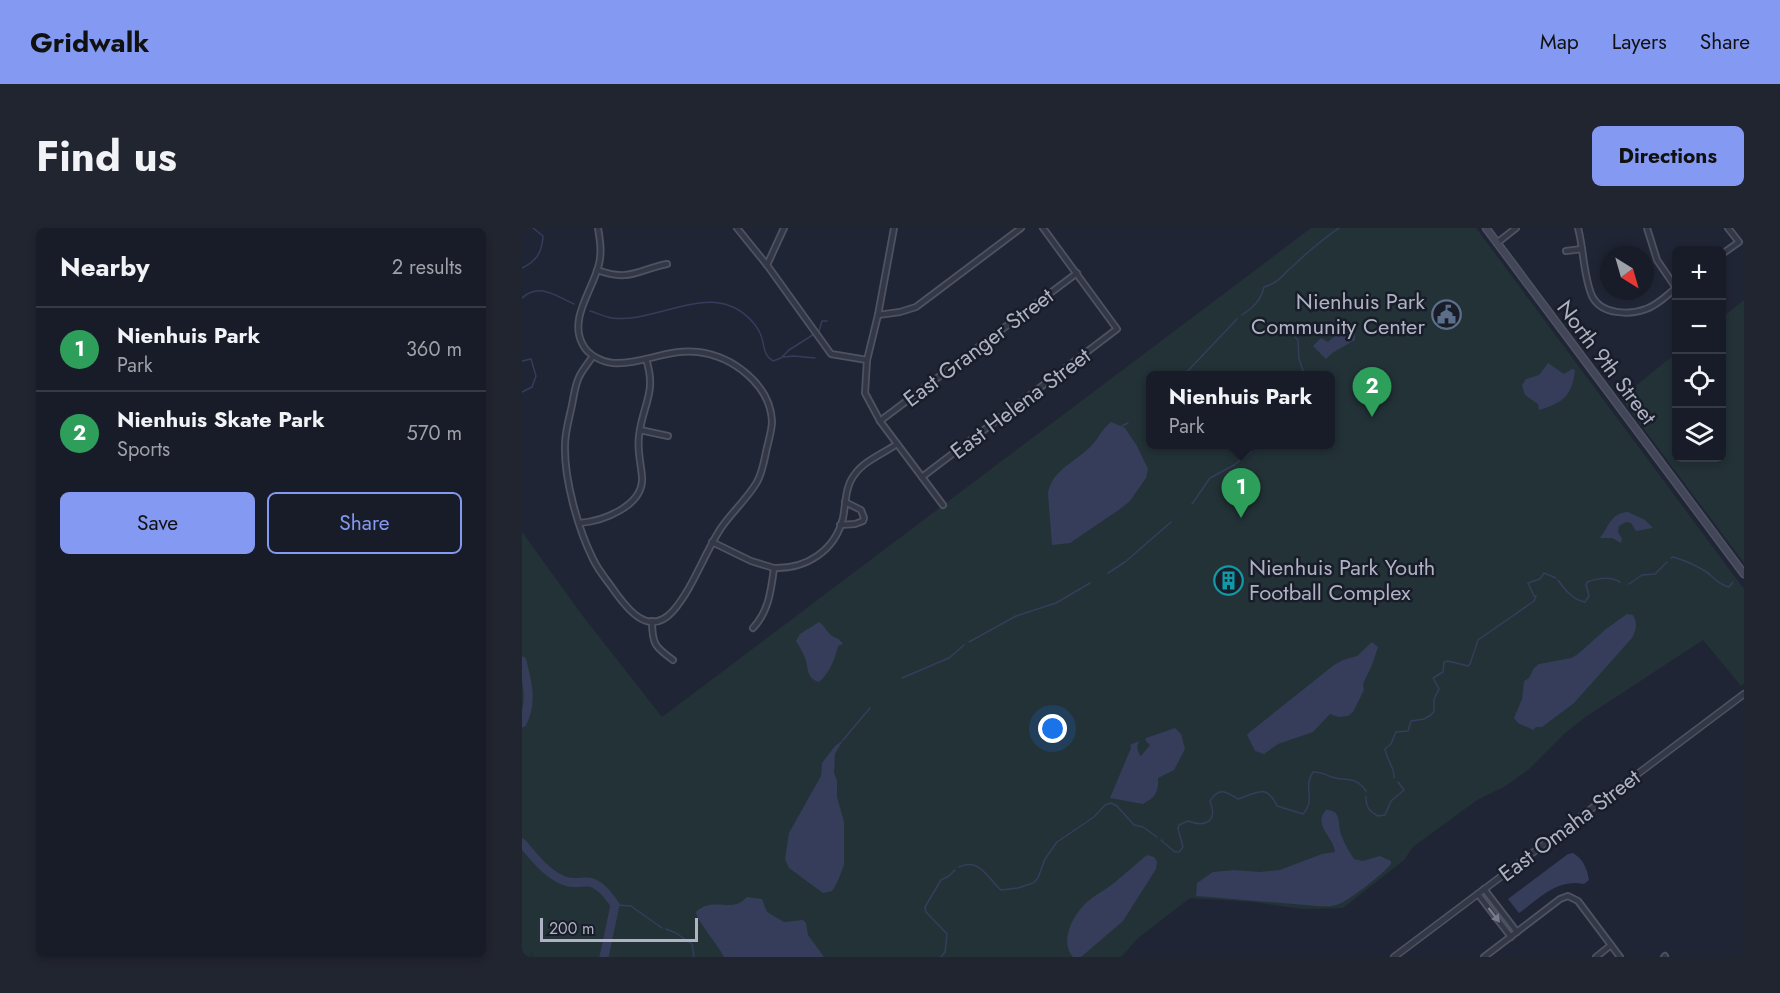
<!DOCTYPE html>
<html lang="en">
<head>
<meta charset="utf-8">
<style>
  :root { --surface:#181c28; --page:#212530; --text:#f1f3f6; --muted:#9fa1a8; --line:#363a45; --accent:#8499f1 }
  body { margin:0; font-family:Jost,sans-serif; background:var(--page); color:var(--text) }
  .controls { position:absolute; right:18px; top:18px; display:grid; overflow:hidden; border-radius:9px; box-shadow:0 3px 9px #0003 }
  .controls button { width:54px; height:54px; display:grid; place-items:center; padding:0; border:0; border-bottom:2px solid var(--line); background:var(--surface); color:var(--text); font:30px sans-serif }
  .compass { position:absolute; left:1078px; top:18px; width:54px; height:54px; border-radius:50%; background:var(--surface); box-shadow:0 3px 9px #0003; rotate:143deg }
  .scale { position:absolute; left:18px; bottom:15px; width:158px; box-sizing:border-box; padding-left:6px; border:3px solid #aeb2c3; border-top:0; font-size:16px; line-height:21px; white-space:nowrap; color:#aeb2c3; -webkit-text-stroke:4px #191d2a; paint-order:stroke }
  .you { position:absolute; left:531px; top:501px; width:21px; height:21px; margin:-15px; border:4px solid #fff; border-radius:50%; background:#1a73e8; box-shadow:0 0 0 9px #1a73e833 }
  .badge { display:grid; place-items:center; width:39px; height:39px; border-radius:50%; background:var(--accent); color:#fff; font-size:20px; font-weight:700 }
  .pin { position:absolute; translate:-50% -50px; filter:drop-shadow(0 2px 3px #0008) }
  .pin::after { content:''; position:absolute; top:32px; width:21px; height:18px; background:inherit; clip-path:polygon(0 0,100% 0,50% 100%) }
  .popup { position:absolute; left:624px; top:143px; width:189px; height:78px; box-sizing:border-box; display:grid; place-content:center; border-radius:9px; background:var(--surface); filter:drop-shadow(0 2px 4px #0005); font-size:20px; white-space:nowrap; color:var(--muted) }
  .popup b { font-size:22px; color:var(--text) }
  .popup::after { content:''; position:absolute; left:50%; top:100%; margin-left:-12px; border:12px solid transparent; border-top-color:var(--surface) }
  .list { margin:0; padding:0; list-style:none }
  h2 { display:flex; justify-content:space-between; align-items:center; height:78px; margin:0; padding:0 24px; font-size:26px }
  h2 small { font-size:20px; font-weight:400; color:var(--muted) }
  .list li { display:grid; grid-template-columns:39px 1fr auto; gap:18px; align-items:center; box-sizing:border-box; height:84px; padding:0 24px; border-top:2px solid var(--line) }
  .list b { display:block; font-size:22px; white-space:nowrap }
  .list p { margin:0; font-size:20px; white-space:nowrap; color:var(--muted) }
  .list em { font-size:20px; font-style:normal; color:var(--muted) }
  .actions { display:flex; gap:12px; padding:18px 24px }
  .actions a { flex:1; padding:14px 0; border:2px solid var(--accent); border-radius:9px; text-align:center; font-size:21px; color:var(--accent) }
  .actions .main { background:var(--accent); color:#111 }
  .icon { flex:none; width:33px; height:33px; fill:none; stroke:currentColor; stroke-width:2; stroke-linecap:round; stroke-linejoin:round }
  .map { position:relative; flex:none; width:1222px; height:729px; overflow:hidden; border-radius:9px }
  header { display:flex; align-items:center; gap:36px; box-sizing:border-box; height:84px; padding:0 30px; background:var(--accent); color:#111 }
  header strong { font-size:28px }
  nav { display:flex; gap:33px; margin-inline-start:auto; font-size:21px }
  .intro { display:flex; align-items:center; justify-content:space-between; box-sizing:border-box; height:144px; padding:0 36px }
  h1 { margin:0; font-size:42px }
  .button { padding:15px 27px; border-radius:9px; background:var(--accent); color:#111; font-size:21px; font-weight:700 }
  main { display:flex; gap:36px; padding:0 36px }
  aside { flex:1; background:var(--surface); border-radius:9px; box-shadow:0 3px 9px #0003 }
  .map>svg:first-child { display:block }
</style>
</head>
<body>
<header>
<strong>Gridwalk</strong>
<nav><a>Map</a><a>Layers</a><a>Share</a></nav>
</header>
<div class="intro"><h1>Find us</h1><a class="button">Directions</a></div>
<main>
<aside>
<h2>Nearby<small>2 results</small></h2>
<ul class="list">
<li><span class="badge" style="background:#2e9e5b">1</span><div><b>Nienhuis Park</b><p>Park</p></div><em>360 m</em></li>
<li><span class="badge" style="background:#2e9e5b">2</span><div><b>Nienhuis Skate Park</b><p>Sports</p></div><em>570 m</em></li>
</ul>
<div class="actions"><a class="main">Save</a><a>Share</a></div>
</aside>
<div class="map">
<svg width="1222" height="729" viewBox="0 0 1222 729">
  <rect width="100%" height="100%" fill="#202535"/>
  <g fill="#233237" fill-rule="evenodd">
    <path d="M789,0H954L1222,361V456L1219,458L1181,412L1062,490L1042,506L1007,541L982,559L955,572L891,619L882,632L821,680L780,681L731,674L668,670L616,710L599,729H11L7,719L10,729H0V304L60,387L140,489ZM629,148H809V216H629Z"/>
    <polygon points="1222,72 1222,335 1099,170 1154,125 1154,230 1200,230 1200,90"/>
  </g>
  <g fill="#353d5b">
    <polygon points="825,96 833,105 833,112 810,125 804,131 791,118 799,110 806,114"/>
    <path d="M1026,135L1042,146L1050,141L1053,142C1050,169 1040,175 1017,182L1016,176L1003,167L1000,157L1004,151L1017,147Z"/>
    <path d="M589,194L603,200L615,218L626,241L624,250L608,273L598,281L548,315L530,317L526,265C530,241 556,233 571,216C577,209 581,200 589,194Z"/>
    <path d="M1106,284L1123,292L1131,300L1114,303L1109,295L1104,294L1097,298L1096,304L1100,311L1099,315L1090,310H1078C1087,299 1088,285 1106,284Z"/>
    <path d="M1105,386L1111,387C1116,396 1114,402 1110,410L1052,475L1020,499H1014L1011,502L996,495L992,490L1000,471L1002,453L1007,450L1012,440L1017,436L1049,430L1056,426L1084,401Z"/>
    <path d="M297,394C303,397 304,404 310,408C315,411 317,410 321,416L316,418C313,431 307,446 297,454C284,450 287,441 283,430C281,424 277,418 274,413L278,406Z"/>
    <polygon points="850,414 856,419 850,437 841,456 842,462 831,484 826,488 816,489 808,486 791,504 756,516 742,526 733,523 725,507 728,504 812,437 821,432 835,428"/>
    <path d="M653,500L659,506L663,521L652,542L636,550C637,564 633,570 621,576L588,570L609,520L608,517L617,513L615,519L617,526L619,528L628,517L623,512L624,510Z"/>
    <polygon points="321,512 313,526 312,545 315,553 315,569 322,594 322,637 315,655 310,663 301,665 267,640 263,631 267,605 299,548 300,535 313,518"/>
    <path d="M804,582C821,581 815,599 820,609C823,617 827,623 832,631L841,633L858,628L869,633V636C861,646 826,674 814,677C808,679 801,678 795,678L674,668L675,655L691,644L712,642L737,644L758,642L800,626L813,624C812,609 790,598 804,582Z"/>
    <path d="M1051,625C1061,631 1065,640 1067,652L1062,656C1035,650 1017,671 997,685L986,671L1046,626Z"/>
    <path d="M625,627L632,629L635,633L634,641L601,693L559,729H551C537,713 551,687 565,674C573,667 583,662 592,655C603,646 614,636 625,627Z"/>
    <path d="M225,669L240,671L245,684L262,694L281,692L284,695L286,707L302,729H202C197,718 174,692 174,684C187,670 206,681 217,675C220,674 222,671 225,669Z"/>
  </g>
  <g fill="none" stroke-linecap="round" stroke-linejoin="round">
    <g stroke="#353d5b" stroke-width="1.5">
      <path d="M0,40C15,33 20,24 21,8L11,0"/>
      <path d="M0,70C17,54 34,68 52,76"/>
      <path d="M68,83C75,85 83,89 90,90C126,95 175,64 208,78C220,82 233,94 238,105C243,115 240,127 251,133L259,130L267,122L297,103L300,93H305"/>
      <path d="M720,87C732,79 739,72 742,59C757,55 761,46 772,37C787,23 801,11 817,0"/>
      <polyline points="773,109 776,112 777,131 783,148"/>
      <polyline points="261,129 272,128 293,130"/>
      <polyline points="0,133 9,131 14,148 10,159 0,164"/>
      <polyline points="661,148 715,91"/>
      <polyline points="625,186 629,182"/>
      <polyline points="600,198 606,195"/>
      <polyline points="670,276 688,250 712,237 729,224"/>
      <path d="M1149,330L1151,329C1162,332 1173,337 1183,343C1191,348 1196,357 1207,359L1211,354"/>
      <polyline points="586,345 603,334 649,294"/>
      <path d="M1036,352C1043,362 1051,372 1063,374L1067,368L1064,357L1065,354C1076,350 1088,348 1098,354"/>
      <polyline points="1107,356 1120,347 1133,346 1145,334"/>
      <polyline points="447,414 494,388 534,375 568,355"/>
      <polyline points="380,450 427,430 442,417"/>
      <polyline points="321,512 348,480"/>
      <path d="M872,550C873,539 864,531 863,521L869,516L874,504L886,503L889,493L902,491L909,487L912,483V471L917,461L911,450L921,444L922,434L926,433L946,438L948,436L956,412L1012,373L1014,368H1012L1006,355L1018,351L1022,345L1034,350"/>
      <path d="M844,569C844,579 847,583 856,588L863,587L869,573L882,562L876,554"/>
      <path d="M639,612L653,624H657L661,619L656,601L657,597L666,593C684,600 696,593 688,573C697,558 705,564 716,571C734,565 745,555 755,578L781,586C795,570 780,560 791,544C799,543 803,547 810,549C824,554 833,547 844,563"/>
      <path d="M437,639C458,629 466,651 479,662L496,660L511,655L516,650L523,631L535,614L572,589L583,577L589,575L595,578L612,597L621,599L635,609"/>
      <polyline points="93,677 109,678 140,700"/>
      <polyline points="144,701 154,705 170,716 172,729"/>
      <polyline points="419,729 423,724 425,706 404,684 403,679 419,652 427,648 433,642"/>
    </g>
    <g stroke="#353d5b" stroke-width="9">
      <path d="M0,433C5,453 11,475 0,495"/>
      <path d="M0,615C12,629 27,649 46,654C52,655 59,654 65,654C77,654 87,668 93,677L82,729"/>
    </g>
    <defs>
      <g id="minor">
        <polyline points="215,0 245,37 309,126 345,132"/>
        <polyline points="372,0 356,87 345,132 343,165 358,193 421,277"/>
        <path d="M1056,0C1062,22 1061,47 1070,68C1079,87 1108,87 1124,81C1136,77 1145,67 1154,60L1135,32L1125,0"/>
        <polyline points="975,15 994,0"/>
        <polyline points="1044,23 1060,21"/>
        <polyline points="1200,26 1217,14 1206,0"/>
        <polyline points="245,37 262,0"/>
        <path d="M75,42C108,54 115,42 145,36"/>
        <polyline points="356,87 378,84 394,79 499,0"/>
        <path d="M71,128C67,134 62,140 58,147C53,156 52,167 50,177C47,191 43,204 43,217C42,251 56,301 71,331C76,342 84,351 91,361C105,381 127,410 151,383C171,360 182,326 199,300C210,284 225,271 235,254C240,245 242,234 244,224C246,214 250,203 250,193C248,156 210,128 176,124C147,120 119,137 91,135C80,134 66,127 61,117C46,91 71,62 77,36C80,24 78,12 76,0"/>
        <polyline points="358,193 555,45"/>
        <polyline points="118,202 146,208"/>
        <polyline points="400,249 595,101 521,0"/>
        <path d="M58,295C81,293 122,278 120,249C119,235 115,222 117,208C121,175 135,165 124,131"/>
        <polyline points="318,297 333,296 341,293 342,290 339,282 323,274"/>
        <polyline points="190,314 229,333 252,340"/>
        <path d="M130,393C130,416 133,419 151,432"/>
        <path d="M231,400C247,383 249,362 252,340C284,341 313,323 321,290C324,275 323,258 333,246C342,233 362,225 375,216"/>
        <polyline points="962,661 995,704"/>
        <polyline points="956,666 989,709"/>
        <polyline points="962,729 1038,671 1046,668 1056,673 1098,729"/>
        <polyline points="1074,729 1089,717"/>
        <polyline points="1142,729 1143,728"/>
      </g>
      <polyline id="tertiary" points="872,729 1222,466"/>
      <polyline id="secondary" points="964,0 1222,346"/>
    </defs>
    <use href="#minor" stroke="#4e5261" stroke-width="8"/>
    <use href="#tertiary" stroke="#4e5261" stroke-width="8"/>
    <use href="#secondary" stroke="#4e5261" stroke-width="9"/>
    <use href="#minor" stroke="#343846" stroke-width="4.5"/>
    <use href="#tertiary" stroke="#343846" stroke-width="5"/>
    <use href="#secondary" stroke="#424658" stroke-width="6"/>
  </g>
  <defs><path id="oneway-solid" d="M-6-.8H1V-3.2L6.5 0L1 3.2V.8H-6Z" transform="scale(1.5)"/></defs>
  <use fill="#777b8b" href="#oneway-solid" transform="translate(972 687) rotate(52)"/>
  <defs>
    <symbol id="civic-ring" viewBox="-11 -11 22 22"><circle r="9.5" fill="#191d2a" stroke="#5c6f8a" stroke-width="1.5"/><path d="M-.6-6.5H3V-4.5H.6V-3L4-1V1h2V6H-6V1h2V-1L-.6-3ZM-1.2 2.5V6h2.4V2.5Z" fill="#5c6f8a"/></symbol>
    <symbol id="building-ring" viewBox="-11 -11 22 22"><circle r="9.5" fill="#191d2a" stroke="#0f9aa8" stroke-width="1.5"/><path d="M-4-6H4V6H1V3H-1V6H-4ZM-2.5-4.3h1.7v1.8h-1.7ZM.8-4.3h1.7v1.8H.8ZM-2.5-1h1.7V.8h-1.7ZM.8-1h1.7V.8H.8Z" fill="#0f9aa8"/></symbol>
  </defs>
  <g fill-rule="evenodd">
    <use href="#civic-ring" x="908" y="70" width="33" height="33"/>
    <use href="#building-ring" x="690" y="336" width="33" height="33"/>
  </g>
  <g text-anchor="middle" stroke-width="5" stroke-linejoin="round" paint-order="stroke">
    <g font-size="22" fill="#aeb2c3" stroke="#191d2a" text-anchor="end">
      <text x="903" y="81">Nienhuis Park<tspan x="903" dy="25">Community Center</tspan></text>
      <text x="727" y="347" text-anchor="start">Nienhuis Park Youth<tspan x="727" dy="25">Football Complex</tspan></text>
    </g>
    <g font-size="22" fill="#aeb2c3" stroke="#191d2a">
      <text transform="translate(456 119) rotate(-37)" y="8">East Granger Street</text>
      <text transform="translate(1085 134) rotate(53)" y="8">North 9th Street</text>
      <text transform="translate(498 175) rotate(-37)" y="8">East Helena Street</text>
      <text transform="translate(1047 597) rotate(-37)" y="8">East Omaha Street</text>
    </g>
  </g>
</svg>
<div class="controls">
<button>+</button>
<button>−</button>
<button><svg class="icon" aria-label="locate" viewBox="0 0 24 24"><circle cx="12" cy="12" r="6"/><path d="M12 2v4M12 18v4M2 12h4M18 12h4"/></svg></button>
<button><svg class="icon" aria-label="layers" viewBox="0 0 24 24"><path d="M12 4l9 5-9 5-9-5zM3 14l9 5 9-5"/></svg></button>
</div>
<svg class="compass" viewBox="-18 -18 36 36"><path d="M0-13l5 13h-10z" fill="#e53935"/><path d="M0 13l5-13h-10z" fill="#9fa1a8"/></svg>
<div class="scale">200 m</div>
<div class="you"></div>
<div class="pin badge" style="left:719px;top:290px;background:#2e9e5b">1</div>
<div class="popup"><b>Nienhuis Park</b>Park</div>
<div class="pin badge" style="left:850px;top:189px;background:#2e9e5b">2</div>
</div>
</main>
</body>
</html>
